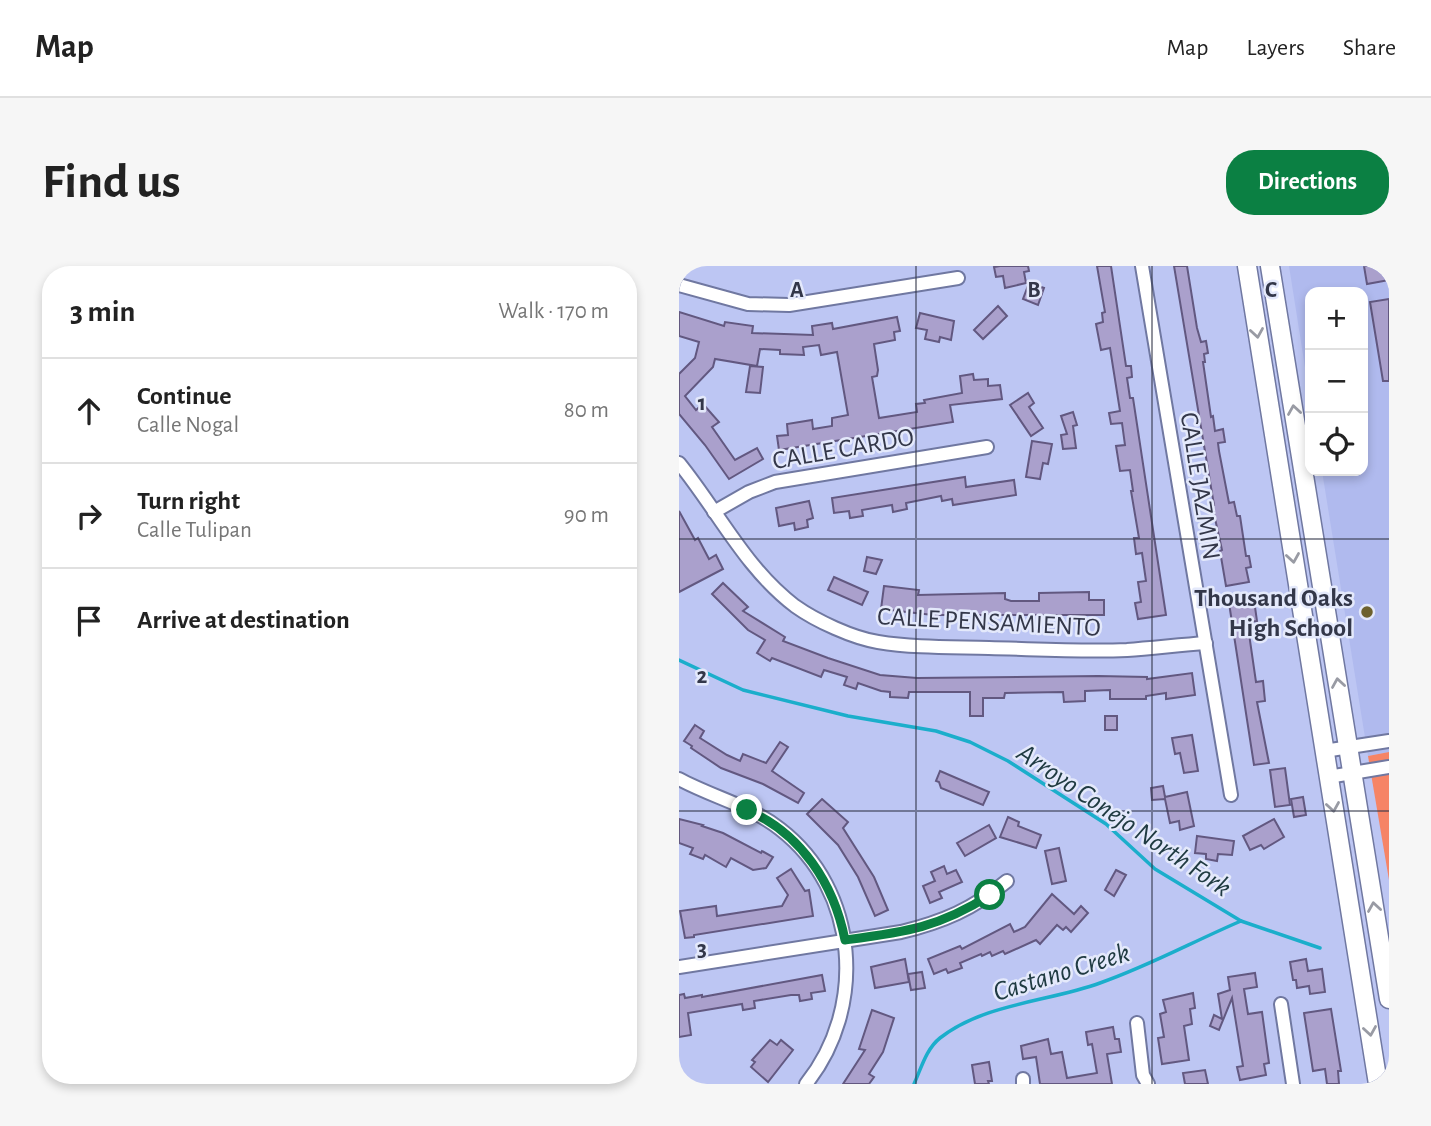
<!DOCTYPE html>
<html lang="en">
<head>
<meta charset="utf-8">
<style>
  :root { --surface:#fff; --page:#f6f6f6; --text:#222; --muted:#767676; --line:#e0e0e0; --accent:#0b8043 }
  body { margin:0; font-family:"Alegreya Sans",sans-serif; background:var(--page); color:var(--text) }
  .controls { position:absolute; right:21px; top:21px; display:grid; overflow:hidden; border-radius:14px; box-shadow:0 4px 10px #0003 }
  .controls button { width:63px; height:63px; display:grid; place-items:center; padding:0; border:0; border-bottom:2px solid var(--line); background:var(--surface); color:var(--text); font:35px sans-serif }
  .stop { position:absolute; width:21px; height:21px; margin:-16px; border:5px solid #0b8043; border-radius:50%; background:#fff }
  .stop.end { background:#0b8043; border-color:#fff; box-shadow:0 2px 7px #0008 }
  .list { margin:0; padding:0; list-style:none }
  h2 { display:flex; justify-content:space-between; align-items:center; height:91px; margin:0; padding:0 28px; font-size:30px }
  h2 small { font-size:23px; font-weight:400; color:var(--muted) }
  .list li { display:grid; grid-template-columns:46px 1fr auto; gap:21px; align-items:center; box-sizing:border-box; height:105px; padding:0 28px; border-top:2px solid var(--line) }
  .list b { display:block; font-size:26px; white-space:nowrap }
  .list p { margin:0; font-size:23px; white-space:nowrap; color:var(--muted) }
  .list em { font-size:23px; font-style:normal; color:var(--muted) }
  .icon { flex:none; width:38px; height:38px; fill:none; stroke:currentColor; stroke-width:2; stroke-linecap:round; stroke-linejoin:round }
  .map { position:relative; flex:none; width:710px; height:818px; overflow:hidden; border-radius:28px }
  header { display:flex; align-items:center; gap:42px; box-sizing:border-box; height:98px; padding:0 35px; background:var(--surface); border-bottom:2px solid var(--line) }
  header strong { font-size:33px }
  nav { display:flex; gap:38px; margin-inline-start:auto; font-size:24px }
  .intro { display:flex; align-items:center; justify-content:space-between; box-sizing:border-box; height:168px; padding:0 42px }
  h1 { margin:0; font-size:49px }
  .button { padding:18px 32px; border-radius:28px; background:var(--accent); color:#fff; font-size:24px; font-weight:700 }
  main { display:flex; gap:42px; padding:0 42px }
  aside { flex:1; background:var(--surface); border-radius:28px; box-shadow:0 4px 10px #0003 }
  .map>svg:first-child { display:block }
</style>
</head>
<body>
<header>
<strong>Map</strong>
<nav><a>Map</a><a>Layers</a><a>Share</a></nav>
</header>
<div class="intro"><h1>Find us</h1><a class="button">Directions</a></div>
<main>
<aside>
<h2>3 min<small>Walk · 170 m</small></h2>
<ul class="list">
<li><svg class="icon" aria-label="ahead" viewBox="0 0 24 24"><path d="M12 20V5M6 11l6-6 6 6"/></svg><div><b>Continue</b><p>Calle Nogal</p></div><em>80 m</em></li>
<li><svg class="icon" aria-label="right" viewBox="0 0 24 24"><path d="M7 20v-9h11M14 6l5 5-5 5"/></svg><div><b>Turn right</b><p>Calle Tulipan</p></div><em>90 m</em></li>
<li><svg class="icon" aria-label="arrive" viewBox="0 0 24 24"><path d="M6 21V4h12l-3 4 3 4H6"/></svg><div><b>Arrive at destination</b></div></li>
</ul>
</aside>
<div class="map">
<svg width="710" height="818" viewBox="0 0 710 818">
  <rect width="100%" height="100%" fill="#bdc6f3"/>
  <polygon fill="#b0baee" points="610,0 710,0 710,486 689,490 643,205 684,205 684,26 631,26 631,133"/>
  <polygon fill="#f68466" points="710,486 710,614 689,490"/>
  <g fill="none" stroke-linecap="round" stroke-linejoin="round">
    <g stroke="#1baecb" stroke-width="3.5">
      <polyline points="0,394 64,424 169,450 257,465 291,476 329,495 427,558 476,603 562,655 641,682"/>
      <path d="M235,818C242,803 247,783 261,772C306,737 369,736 421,717C470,700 515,675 562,655"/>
    </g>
  </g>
  <g fill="#aaa0cc" stroke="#625880" stroke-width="2">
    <polygon points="321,0 349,0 350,5 345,6 347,17 326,22 324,10 317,11 315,1"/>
    <polygon points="418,0 432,0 447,100 452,100 453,111 448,112 451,132 454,132 487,349 459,353 456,337 462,336 459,316 467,315 463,287 457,288 455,272 460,272 452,225 454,225 451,204 441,205 437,180 446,179 443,157 432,158 430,147 441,145 431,82 422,84 417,58 424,56 423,47 426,46"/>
    <polygon points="495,0 508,0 518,62 522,76 527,75 529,87 525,88 526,96 524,96 532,151 534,150 536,165 544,163 546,176 539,177 540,185 550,237 555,236 558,250 561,250 567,290 570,290 572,301 567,302 570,316 547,320 541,285 543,284 533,239 535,239"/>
    <polygon points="685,0 710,0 710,14 688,18"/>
    <polygon points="350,17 365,22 359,39 344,33"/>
    <polygon points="710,33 710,115 704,115 691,36"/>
    <polygon points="319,40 328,50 304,73 295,64"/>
    <polygon points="0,46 45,60 46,56 74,60 73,67 134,69 133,60 153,57 154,63 218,51 221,65 215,66 216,74 195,78 199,104 198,110 193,111 200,152 238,146 237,138 246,137 245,134 283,127 281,110 294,108 295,114 309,113 309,120 321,119 323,133 271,139 274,156 100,184 98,170 109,169 108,158 133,154 134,163 153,160 153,152 169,149 158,86 142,89 140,79 124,81 125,89 101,88 101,84 81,83 78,100 36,93 34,101 6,130 17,144 24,138 40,156 33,161 56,194 78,182 84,193 50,213 26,179 0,148 0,108 16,92 20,76 0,70"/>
    <polygon points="241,47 275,55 272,74 261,71 260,76 246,73 248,64 237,62"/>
    <polygon points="71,100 84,101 81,127 67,126"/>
    <polygon points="349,127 355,137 350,141 364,162 352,170 331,139"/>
    <polygon points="394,146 398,159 394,160 397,182 384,183 382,169 388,168 382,150"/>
    <polygon points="353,175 373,178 369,198 364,197 361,213 347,211"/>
    <polygon points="286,211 287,221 335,214 337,229 274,239 273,233 263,235 262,230 227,237 228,243 214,246 213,239 183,244 184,250 171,252 170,245 155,247 153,232"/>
    <polygon points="130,235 134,252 128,254 129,261 116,264 115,257 100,260 97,242"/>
    <polygon points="0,245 16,274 19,272 30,293 37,289 44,303 0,326"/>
    <polygon points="188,291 203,294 197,308 185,305"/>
    <polygon points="155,311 189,326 183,339 149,324"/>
    <polygon points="44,317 69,341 64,345 106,371 104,375 149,392 201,409 238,412 419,410 468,411 468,413 513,407 516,429 487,433 487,427 467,430 467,433 431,433 431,424 406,425 406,435 385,436 384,426 326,427 325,432 304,432 304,450 291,450 291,426 230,426 229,432 211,431 211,426 202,425 179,417 177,423 165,419 168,411 145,404 142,411 93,392 91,395 78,387 86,374 69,364 33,328"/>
    <polygon points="205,320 240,324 239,329 326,327 326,333 332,335 360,335 360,327 410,326 410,334 425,334 425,349 254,349 202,343"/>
    <polygon points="575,334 578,355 569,356 569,361 577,416 584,415 586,435 578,436 590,497 575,499 550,337"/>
    <rect x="426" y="450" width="12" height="14"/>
    <polygon points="16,459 25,465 21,472 48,489 61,495 64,488 87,497 101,476 109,481 93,505 125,527 119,537 84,518 42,502 12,482 13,480 5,475"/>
    <polygon points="513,469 519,505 505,507 501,487 496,488 493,472"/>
    <polygon points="606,502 611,539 596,541 591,504"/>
    <polygon points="261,505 310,526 304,539 262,522 260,516 257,515"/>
    <polygon points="484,520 486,531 508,526 515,560 501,564 500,555 491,557 486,533 473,534 472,522"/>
    <polygon points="624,531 627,549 615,551 612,533"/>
    <polygon points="143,533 169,556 164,562 195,611 209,644 196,650 179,611 159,579 128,548"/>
    <polygon points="329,551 340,556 339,560 362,569 357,582 321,571"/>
    <polygon points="0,553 24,559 23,560 44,567 82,587 83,585 94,591 87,602 74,604 52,592 47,601 26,589 24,593 11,588 14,582 0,577"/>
    <polygon points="595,553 605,571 585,583 582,579 571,584 564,570"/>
    <polygon points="310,559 317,572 286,590 278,577"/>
    <polygon points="518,570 555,575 553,589 539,588 538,595 527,593 527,588 516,587"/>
    <polygon points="380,582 387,615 373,618 366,585"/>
    <polygon points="265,600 268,608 277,604 283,616 260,626 263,632 251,637 244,620 256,615 252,606"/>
    <polygon points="112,603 126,625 130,624 134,650 15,669 15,671 6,672 1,645 37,640 38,650 103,640 109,629 98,612"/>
    <polygon points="437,604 447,609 435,630 426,624"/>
    <polygon points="373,628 395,648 402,640 409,647 392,666 387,661 384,664 378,659 361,678 357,674 326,688 324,685 313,690 311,686 303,690 302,688 281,697 283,702 269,707 267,703 255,708 249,693 281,680 283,683 331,658 335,666 346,661"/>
    <polygon points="226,693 230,716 196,722 192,701"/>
    <polygon points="627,693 629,705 643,703 646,726 631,728 630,720 618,722 617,714 614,714 611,696"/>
    <polygon points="243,706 246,722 232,724 229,708"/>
    <polygon points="576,707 578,721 565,723 569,748 583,746 590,797 585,798 587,809 561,814 558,801 564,800 553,732 540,764 531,760 535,749 543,753 539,728 551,724 549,711"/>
    <polygon points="143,709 146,725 132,727 133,733 121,735 120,729 112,729 75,735 76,742 64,744 63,738 9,747 12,769 0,771 0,729 5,728 6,732 23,729 23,731"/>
    <polygon points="514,727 516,742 511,743 513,758 505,760 510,794 483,798 479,772 485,771 481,748 487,746 484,734"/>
    <polygon points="652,743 662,805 659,805 660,818 648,818 646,803 634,805 625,747"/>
    <polygon points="193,744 215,752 204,786 190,808 195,811 190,818 164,818 186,784 180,783"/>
    <polygon points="434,761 436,773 440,773 442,786 428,788 433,818 361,818 357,791 344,793 342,780 369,773 372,788 383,786 388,812 418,807 413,778 409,779 407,766"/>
    <polygon points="91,774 98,779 102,774 114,784 89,816 72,801 76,796 73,794"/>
    <polygon points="310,796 313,815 309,815 310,818 296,818 293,799"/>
    <polygon points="526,804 529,818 506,818 504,807"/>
  </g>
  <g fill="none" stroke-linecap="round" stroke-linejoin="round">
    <defs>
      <g id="street">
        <polyline points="463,0 552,529"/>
        <polyline points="0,19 69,38 110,39 279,12"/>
        <path d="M0,197C39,245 66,302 116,340C137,355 174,372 199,376C235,382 273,381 310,382C355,383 402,386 448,384C474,382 501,379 527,377"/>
        <polyline points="35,246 70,226 96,216 308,181"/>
        <polyline points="645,485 710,475"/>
        <polyline points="649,511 710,501"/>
        <path d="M0,513C33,531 72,540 101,563C180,624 188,742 127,818"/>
        <path d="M0,701L222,666C264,656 294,643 328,615"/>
        <polyline points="602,738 614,818"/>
        <polyline points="458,757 464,809 469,818"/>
        <polyline points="344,818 344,813"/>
      </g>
      <g id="secondary">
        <polyline points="568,0 699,818"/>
        <polyline points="591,0 710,733"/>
      </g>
    </defs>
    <use href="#street" stroke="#7078a1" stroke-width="16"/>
    <use href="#secondary" stroke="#7078a1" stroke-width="21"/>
    <use href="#street" stroke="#fff" stroke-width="12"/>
    <use href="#secondary" stroke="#fff" stroke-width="18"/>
  </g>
  <defs><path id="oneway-chevron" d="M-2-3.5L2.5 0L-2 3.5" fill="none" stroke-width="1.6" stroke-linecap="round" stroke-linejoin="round" transform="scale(1.75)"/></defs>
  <g stroke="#999ba4">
    <use href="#oneway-chevron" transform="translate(578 67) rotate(81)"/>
    <use href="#oneway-chevron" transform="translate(615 144) rotate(-99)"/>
    <use href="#oneway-chevron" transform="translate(614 292) rotate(81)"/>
    <use href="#oneway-chevron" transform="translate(659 417) rotate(-99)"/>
    <use href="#oneway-chevron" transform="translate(654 541) rotate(81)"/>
    <use href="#oneway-chevron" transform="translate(695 641) rotate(-99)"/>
    <use href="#oneway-chevron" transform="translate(691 765) rotate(81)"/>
  </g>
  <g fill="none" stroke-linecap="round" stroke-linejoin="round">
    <path stroke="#0b8043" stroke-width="9" d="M68,544C122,567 155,618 166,674C226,666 259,662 311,629"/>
  </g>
  <path fill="none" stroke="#333749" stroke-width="2" stroke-opacity="0.55" d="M237,0V818M473,0V818M0,273H710M0,545H710"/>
  <circle fill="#6d612e" stroke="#e4e9fb" stroke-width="2.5" cx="688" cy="346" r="7"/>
  <g text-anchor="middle" stroke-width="5" stroke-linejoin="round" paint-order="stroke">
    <g font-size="26" fill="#333749" stroke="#e4e9fb">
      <text transform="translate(164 182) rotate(-10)" y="9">CALLE CARDO</text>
      <text transform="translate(522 220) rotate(81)" y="9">CALLE JAZMIN</text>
      <text transform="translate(310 355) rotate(3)" y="9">CALLE PENSAMIENTO</text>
    </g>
    <g font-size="26" font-weight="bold" fill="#333749" stroke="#e4e9fb" text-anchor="end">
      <text x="674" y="340">Thousand Oaks<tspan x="674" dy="30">High School</tspan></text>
    </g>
    <g font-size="28" font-style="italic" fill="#203b42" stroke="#e4e9fb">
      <text transform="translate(446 553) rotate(34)" y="10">Arroyo Conejo North Fork</text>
      <text transform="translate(382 705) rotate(-17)" y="10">Castano Creek</text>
    </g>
  </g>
  <g font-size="23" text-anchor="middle" font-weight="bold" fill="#333749" stroke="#e4e9fb" stroke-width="5" stroke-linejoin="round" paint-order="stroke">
    <text x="118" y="31">A</text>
    <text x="355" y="31">B</text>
    <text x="592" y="31">C</text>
    <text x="23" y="144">1</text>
    <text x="23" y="417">2</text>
    <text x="23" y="690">3</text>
  </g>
</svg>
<div class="controls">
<button>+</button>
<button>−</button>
<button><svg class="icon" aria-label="locate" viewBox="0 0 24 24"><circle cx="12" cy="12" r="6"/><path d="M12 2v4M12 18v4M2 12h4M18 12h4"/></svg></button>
</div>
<div class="stop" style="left:311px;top:629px"></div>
<div class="stop end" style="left:68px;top:544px"></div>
</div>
</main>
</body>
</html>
